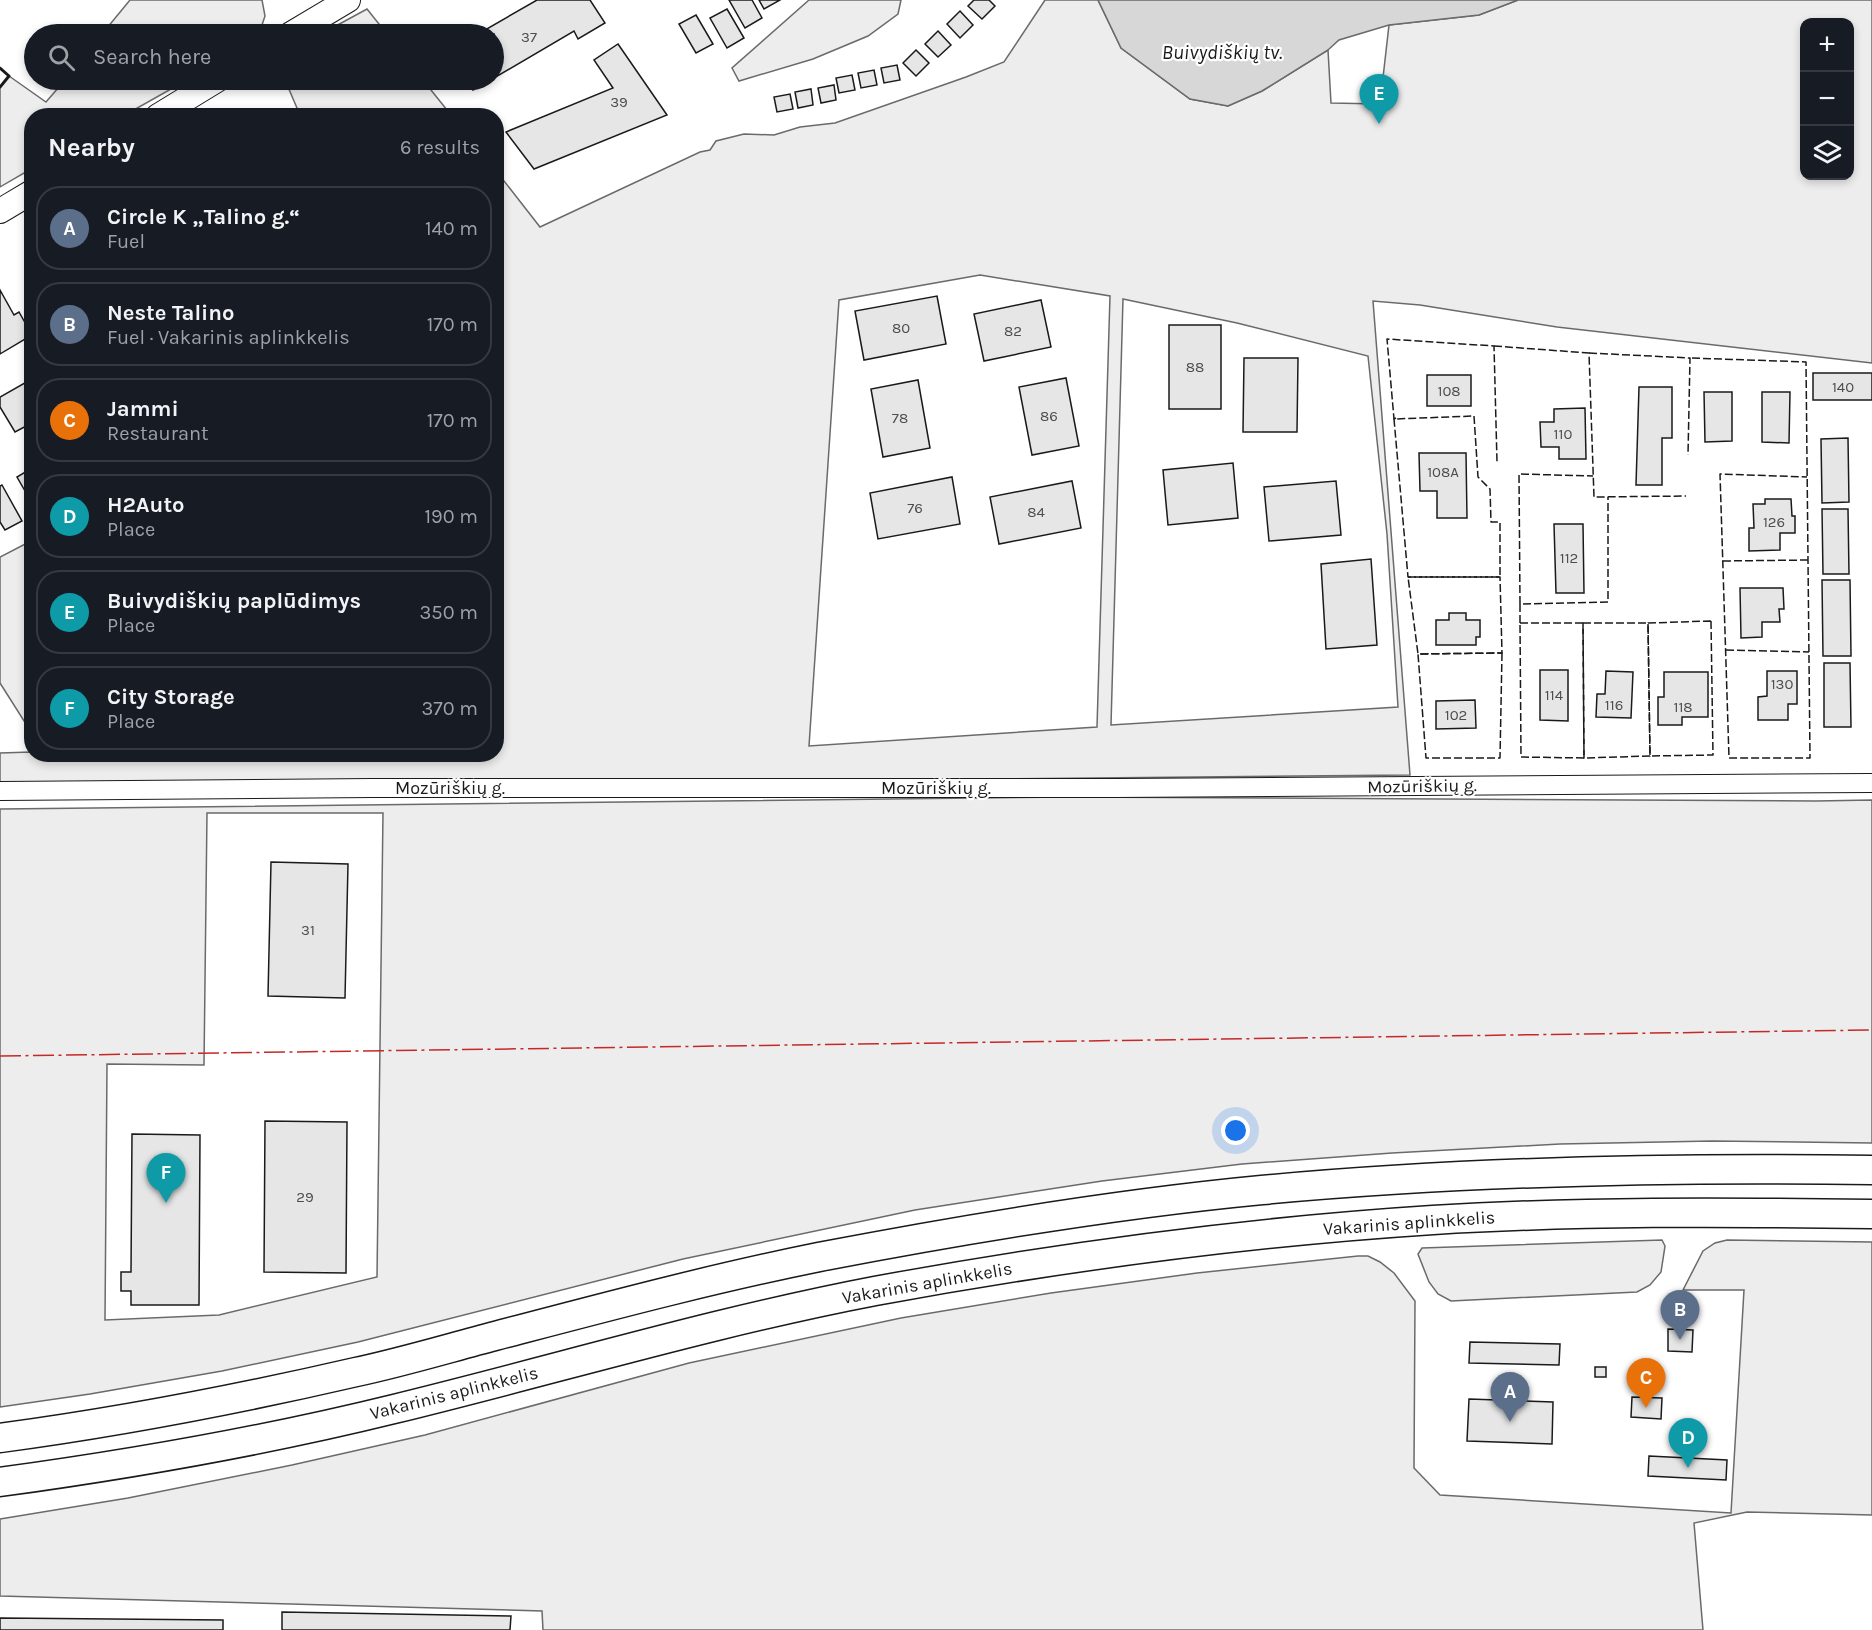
<!DOCTYPE html>
<html lang="en">
<head>
<meta charset="utf-8">
<style>
  :root { --surface:#171b24; --page:#242831; --text:#f1f3f6; --muted:#9ea1a6; --line:#363941; --accent:#c62828 }
  body { margin:0; font-family:Karla,sans-serif; background:var(--page); color:var(--text) }
  .controls { position:absolute; right:18px; top:18px; display:grid; overflow:hidden; border-radius:12px; box-shadow:0 3px 9px #0003 }
  .controls button { width:54px; height:54px; display:grid; place-items:center; padding:0; border:0; border-bottom:2px solid var(--line); background:var(--surface); color:var(--text); font:30px sans-serif }
  .you { position:absolute; left:1236px; top:1131px; width:21px; height:21px; margin:-15px; border:4px solid #fff; border-radius:50%; background:#1a73e8; box-shadow:0 0 0 9px #1a73e833 }
  .badge { display:grid; place-items:center; width:39px; height:39px; border-radius:50%; background:var(--accent); color:#fff; font-size:20px; font-weight:700 }
  .pin { position:absolute; translate:-50% -50px; filter:drop-shadow(0 2px 3px #0008) }
  .pin::after { content:''; position:absolute; top:32px; width:21px; height:18px; background:inherit; clip-path:polygon(0 0,100% 0,50% 100%) }
  .list { margin:0; padding:0; list-style:none }
  h2 { display:flex; justify-content:space-between; align-items:center; height:78px; margin:0; padding:0 24px; font-size:26px }
  h2 small { font-size:20px; font-weight:400; color:var(--muted) }
  .list li { display:grid; grid-template-columns:39px 1fr auto; gap:18px; align-items:center; box-sizing:border-box; height:84px; margin:0 12px 12px; padding:0 12px; border:2px solid var(--line); border-radius:24px }
  .list b { display:block; font-size:22px; white-space:nowrap }
  .list p { margin:0; font-size:20px; white-space:nowrap; color:var(--muted) }
  .list em { font-size:20px; font-style:normal; color:var(--muted) }
  .icon { flex:none; width:33px; height:33px; fill:none; stroke:currentColor; stroke-width:2; stroke-linecap:round; stroke-linejoin:round }
  .map { position:relative; flex:none; width:1872px; height:1630px; overflow:hidden }
  .search { position:absolute; background:var(--surface); box-shadow:0 3px 9px #0003; left:24px; top:24px; width:480px; height:66px; display:flex; align-items:center; gap:15px; box-sizing:border-box; padding:0 21px; border-radius:33px; color:var(--muted); font-size:22px }
  .panel { position:absolute; background:var(--surface); box-shadow:0 3px 9px #0003; left:24px; top:108px; width:480px; height:654px; border-radius:24px }
  .map>svg:first-child { display:block }
</style>
</head>
<body>
<div class="map">
<svg width="1872" height="1630" viewBox="0 0 1872 1630">
  <rect width="100%" height="100%" fill="#fff"/>
  <g fill="#ededed" stroke="#6a6a6a" stroke-width="1.5" fill-rule="evenodd">
    <polygon points="130,0 262,0 265,16 259,34 102,34"/>
    <polygon points="809,0 901,0 898,14 868,36 813,59 739,81 732,68"/>
    <path d="M1045,0H1098L1121,48L1190,99L1228,106L1262,91L1328,50L1331,103L1380,104L1389,25L1479,15L1518,0H1872V363L1557,327L1420,305L1373,301L1410,775L695,782H0V753L31,752L32,754H496L497,172L540,227L700,152L710,150L716,141L744,134L774,135L800,127L835,123L966,77L1004,62ZM1804,22H1850V176H1804ZM980,275L1110,296L1097,727L809,746L839,300ZM1123,299L1237,323L1368,356L1387,534L1398,707L1111,725Z"/>
    <polygon points="367,9 387,34 321,34"/>
    <polygon points="9,76 46,102 65,80 187,80 125,115 32,116 31,169 0,187 0,87"/>
    <polygon points="285,80 423,80 451,115 300,115"/>
    <polygon points="31,541 31,732 0,683 0,557"/>
    <path d="M1070,797L1816,801L1872,800V1143L1712,1141L1560,1144L1392,1153L1242,1164L1102,1181L915,1210L683,1259L358,1342L222,1371L90,1394L0,1407V809ZM207,813H383L377,1277L219,1315L105,1320L107,1064L204,1065Z"/>
    <polygon points="1662,1240 1665,1246 1661,1272 1650,1285 1637,1292 1451,1301 1438,1294 1429,1282 1418,1254 1422,1248"/>
    <polygon points="1727,1240 1872,1242 1872,1515 1747,1512 1694,1523 1703,1630 543,1630 542,1611 0,1596 0,1519 128,1498 292,1465 425,1435 689,1363 901,1318 1051,1293 1197,1273 1358,1256 1368,1256 1380,1262 1394,1273 1415,1301 1414,1468 1440,1495 1731,1513 1744,1290 1683,1290 1703,1251 1715,1243"/>
  </g>
  <polygon fill="#d7d7d7" stroke="#6a6a6a" stroke-width="1.5" points="1098,0 1518,0 1479,15 1389,25 1339,40 1328,50 1262,91 1228,106 1190,99 1121,48"/>
  <g fill="#e6e6e6" stroke="#1a1a1a" stroke-width="1.5">
    <polygon points="537,0 590,0 605,23 578,39 574,31 494,78 494,34 478,34"/>
    <polygon points="729,0 752,0 762,18 745,28"/>
    <polygon points="759,0 780,0 764,9"/>
    <polygon points="974,0 989,0 995,6 982,19 968,6"/>
    <polygon points="727,9 744,38 727,48 710,18"/>
    <polygon points="960,11 973,25 960,38 947,24"/>
    <polygon points="696,15 713,44 696,53 679,24"/>
    <polygon points="938,31 951,45 938,57 925,44"/>
    <polygon points="618,44 667,115 534,169 506,132 613,88 594,60"/>
    <polygon points="916,50 929,63 916,76 903,63"/>
    <polygon points="897,65 900,80 884,83 881,68"/>
    <polygon points="874,70 877,85 861,88 858,73"/>
    <polygon points="852,75 855,90 839,93 836,78"/>
    <polygon points="464,80 491,80 473,90"/>
    <polygon points="834,85 836,100 821,103 818,88"/>
    <polygon points="811,89 813,105 798,108 795,92"/>
    <polygon points="790,94 793,109 777,112 774,97"/>
    <polygon points="0,290 14,315 19,312 32,335 0,354"/>
    <polygon points="937,296 946,344 864,360 855,311"/>
    <polygon points="1041,300 1051,347 984,361 974,314"/>
    <rect x="1169" y="325" width="52" height="84"/>
    <polygon points="1244,358 1298,358 1297,432 1243,432"/>
    <rect x="1813" y="373" width="59" height="27"/>
    <rect x="1427" y="375" width="44" height="31"/>
    <polygon points="1066,378 1079,446 1032,455 1019,387"/>
    <polygon points="30,380 32,383 32,423 15,432 0,407 0,397"/>
    <polygon points="918,380 930,448 883,457 871,389"/>
    <polygon points="1639,387 1672,387 1672,438 1662,438 1662,485 1636,485"/>
    <polygon points="1704,392 1732,392 1732,441 1705,442"/>
    <polygon points="1762,392 1790,392 1789,443 1762,442"/>
    <polygon points="1585,408 1586,459 1559,459 1559,447 1541,447 1540,422 1554,422 1554,409"/>
    <polygon points="1848,438 1849,502 1822,503 1821,439"/>
    <polygon points="1419,453 1466,453 1467,518 1437,518 1437,491 1420,491"/>
    <polygon points="1233,463 1238,518 1168,525 1163,470"/>
    <polygon points="32,468 32,503 17,477"/>
    <polygon points="952,477 960,524 878,539 870,493"/>
    <polygon points="1072,481 1081,528 999,544 990,497"/>
    <polygon points="1336,481 1341,535 1269,541 1264,487"/>
    <polygon points="2,485 22,521 5,530 0,522 0,486"/>
    <polygon points="1765,499 1791,499 1792,516 1795,516 1795,533 1780,533 1780,550 1749,551 1749,528 1754,528 1753,504 1765,504"/>
    <polygon points="1822,509 1848,509 1849,574 1823,574"/>
    <polygon points="1554,524 1583,524 1584,593 1556,593"/>
    <polygon points="1371,559 1377,645 1326,649 1321,564"/>
    <polygon points="1822,580 1850,580 1851,656 1823,656"/>
    <polygon points="1740,588 1783,588 1784,609 1779,609 1780,622 1762,622 1762,637 1741,638"/>
    <polygon points="1449,613 1466,613 1466,620 1480,620 1480,637 1476,637 1476,645 1436,645 1436,620 1449,620"/>
    <polygon points="1824,663 1850,663 1851,727 1824,727"/>
    <polygon points="1540,670 1568,670 1568,721 1540,720"/>
    <polygon points="1606,671 1633,672 1631,718 1596,717 1597,694 1605,694"/>
    <polygon points="1767,671 1797,671 1797,704 1788,704 1788,720 1758,720 1758,697 1767,696"/>
    <polygon points="1664,672 1708,672 1708,717 1682,717 1682,725 1658,725 1658,697 1664,697"/>
    <polygon points="1475,700 1476,728 1436,729 1436,701"/>
    <polygon points="271,862 348,864 345,998 268,996"/>
    <polygon points="265,1121 347,1122 346,1273 264,1272"/>
    <polygon points="132,1134 200,1135 199,1305 131,1305 131,1291 121,1291 121,1272 131,1272"/>
    <polygon points="1668,1329 1693,1330 1692,1352 1668,1351"/>
    <polygon points="1470,1342 1560,1344 1559,1365 1469,1363"/>
    <rect x="1595" y="1367" width="11" height="10"/>
    <polygon points="1632,1397 1662,1398 1661,1419 1631,1417"/>
    <polygon points="1469,1399 1553,1402 1552,1444 1467,1441"/>
    <polygon points="1649,1456 1727,1460 1726,1480 1648,1476"/>
    <polygon points="282,1612 511,1616 510,1630 282,1630"/>
    <polygon points="0,1618 223,1620 223,1630 0,1630"/>
  </g>
  <g fill="none" stroke-linecap="round" stroke-linejoin="round">
    <defs>
      <polyline id="minor" points="0,791 372,788 1116,788 1872,783"/>
      <g id="secondary">
        <polyline points="291,34 348,0"/>
        <polyline points="158,116 217,80"/>
        <polyline points="0,211 32,192"/>
      </g>
      <g id="trunk">
        <path d="M0,1438C119,1422 239,1399 356,1372C403,1362 449,1348 495,1336C602,1308 710,1279 819,1257C965,1229 1114,1204 1262,1190C1467,1171 1667,1167 1872,1170"/>
        <path d="M0,1482C132,1464 264,1441 394,1409C554,1370 713,1322 875,1291C1060,1257 1246,1232 1433,1220C1580,1211 1726,1212 1872,1214"/>
      </g>
    </defs>
    <use href="#minor" stroke="#1a1a1a" stroke-width="20"/>
    <use href="#secondary" stroke="#1a1a1a" stroke-width="26"/>
    <use href="#trunk" stroke="#1a1a1a" stroke-width="31"/>
    <use href="#minor" stroke="#fff" stroke-width="18"/>
    <use href="#secondary" stroke="#fff" stroke-width="24"/>
    <use href="#trunk" stroke="#fff" stroke-width="28"/>
    <g stroke="#1a1a1a" stroke-width="1.5" stroke-dasharray="8 3" stroke-linecap="butt">
      <polyline points="1494,346 1589,353 1594,497 1686,496"/>
      <polyline points="1589,353 1690,358 1688,455"/>
      <polyline points="1692,358 1806,362 1810,758 1729,758 1720,474 1807,477"/>
      <polygon points="1474,416 1478,477 1490,489 1491,522 1500,522 1500,577 1408,577 1394,419"/>
      <polyline points="1396,418 1394,419 1387,339 1494,346 1497,462"/>
      <polyline points="1723,561 1808,560"/>
      <polygon points="1408,577 1500,577 1502,653 1418,654"/>
      <polyline points="1520,604 1519,474 1593,476"/>
      <polygon points="1711,621 1713,755 1650,756 1648,623"/>
      <polygon points="1520,623 1583,623 1584,758 1521,757"/>
      <polyline points="1520,623 1520,604 1608,602 1608,497"/>
      <polygon points="1583,623 1648,623 1650,756 1584,758"/>
      <polyline points="1726,650 1809,652"/>
      <polygon points="1502,653 1500,758 1426,758 1418,654"/>
    </g>
    <polyline stroke="#1a1a1a" stroke-width="3" points="0,68 9,76 0,87"/>
    <polyline stroke="#c62828" stroke-width="1.5" stroke-dasharray="21 4.5 3 4.5" stroke-linecap="butt" points="0,1056 1872,1030"/>
  </g>
  <g text-anchor="middle" stroke-width="4.5" stroke-linejoin="round" paint-order="stroke">
    <g font-size="15" fill="#4d4d4d">
      <text x="529" y="42">37</text>
      <text x="619" y="107">39</text>
      <text x="901" y="333">80</text>
      <text x="1013" y="336">82</text>
      <text x="1195" y="372">88</text>
      <text x="1843" y="392">140</text>
      <text x="1449" y="396">108</text>
      <text x="1049" y="421">86</text>
      <text x="900" y="423">78</text>
      <text x="1563" y="439">110</text>
      <text x="1443" y="477">108A</text>
      <text x="915" y="513">76</text>
      <text x="1036" y="517">84</text>
      <text x="1774" y="527">126</text>
      <text x="1569" y="563">112</text>
      <text x="1782" y="689">130</text>
      <text x="1554" y="700">114</text>
      <text x="1614" y="710">116</text>
      <text x="1683" y="712">118</text>
      <text x="1456" y="720">102</text>
      <text x="308" y="935">31</text>
      <text x="305" y="1202">29</text>
    </g>
    <g font-size="18" fill="#1a1a1a" stroke="#fff">
      <text transform="translate(1422 786) rotate(-1)" y="6">Mozūriškių g.</text>
      <text x="450" y="794">Mozūriškių g.</text>
      <text x="936" y="794">Mozūriškių g.</text>
      <text transform="translate(1409 1223) rotate(-4)" y="6">Vakarinis aplinkkelis</text>
      <text transform="translate(927 1283) rotate(-10)" y="6">Vakarinis aplinkkelis</text>
      <text transform="translate(454 1393) rotate(-14)" y="6">Vakarinis aplinkkelis</text>
    </g>
    <g font-size="20" font-style="italic" fill="#1a1a1a" stroke="#fff">
      <text x="1222" y="59">Buivydiškių tv.</text>
    </g>
  </g>
</svg>
<div class="controls">
<button>+</button>
<button>−</button>
<button><svg class="icon" aria-label="layers" viewBox="0 0 24 24"><path d="M12 4l9 5-9 5-9-5zM3 14l9 5 9-5"/></svg></button>
</div>
<div class="you"></div>
<div class="pin badge" style="left:1510px;top:1422px;background:#5c6f8a">A</div>
<div class="pin badge" style="left:1680px;top:1340px;background:#5c6f8a">B</div>
<div class="pin badge" style="left:1646px;top:1408px;background:#e8710a">C</div>
<div class="pin badge" style="left:1688px;top:1468px;background:#0f9aa8">D</div>
<div class="pin badge" style="left:1379px;top:124px;background:#0f9aa8">E</div>
<div class="pin badge" style="left:166px;top:1203px;background:#0f9aa8">F</div>
<div class="search"><svg class="icon" aria-label="search" viewBox="0 0 24 24"><circle cx="10" cy="10" r="6"/><path d="M15 15l6 6"/></svg>Search here</div>
<section class="panel">
<h2>Nearby<small>6 results</small></h2>
<ul class="list">
<li><span class="badge" style="background:#5c6f8a">A</span><div><b>Circle K „Talino g.“</b><p>Fuel</p></div><em>140 m</em></li>
<li><span class="badge" style="background:#5c6f8a">B</span><div><b>Neste Talino</b><p>Fuel · Vakarinis aplinkkelis</p></div><em>170 m</em></li>
<li><span class="badge" style="background:#e8710a">C</span><div><b>Jammi</b><p>Restaurant</p></div><em>170 m</em></li>
<li><span class="badge" style="background:#0f9aa8">D</span><div><b>H2Auto</b><p>Place</p></div><em>190 m</em></li>
<li><span class="badge" style="background:#0f9aa8">E</span><div><b>Buivydiškių paplūdimys</b><p>Place</p></div><em>350 m</em></li>
<li><span class="badge" style="background:#0f9aa8">F</span><div><b>City Storage</b><p>Place</p></div><em>370 m</em></li>
</ul>
</section>
</div>
</body>
</html>
